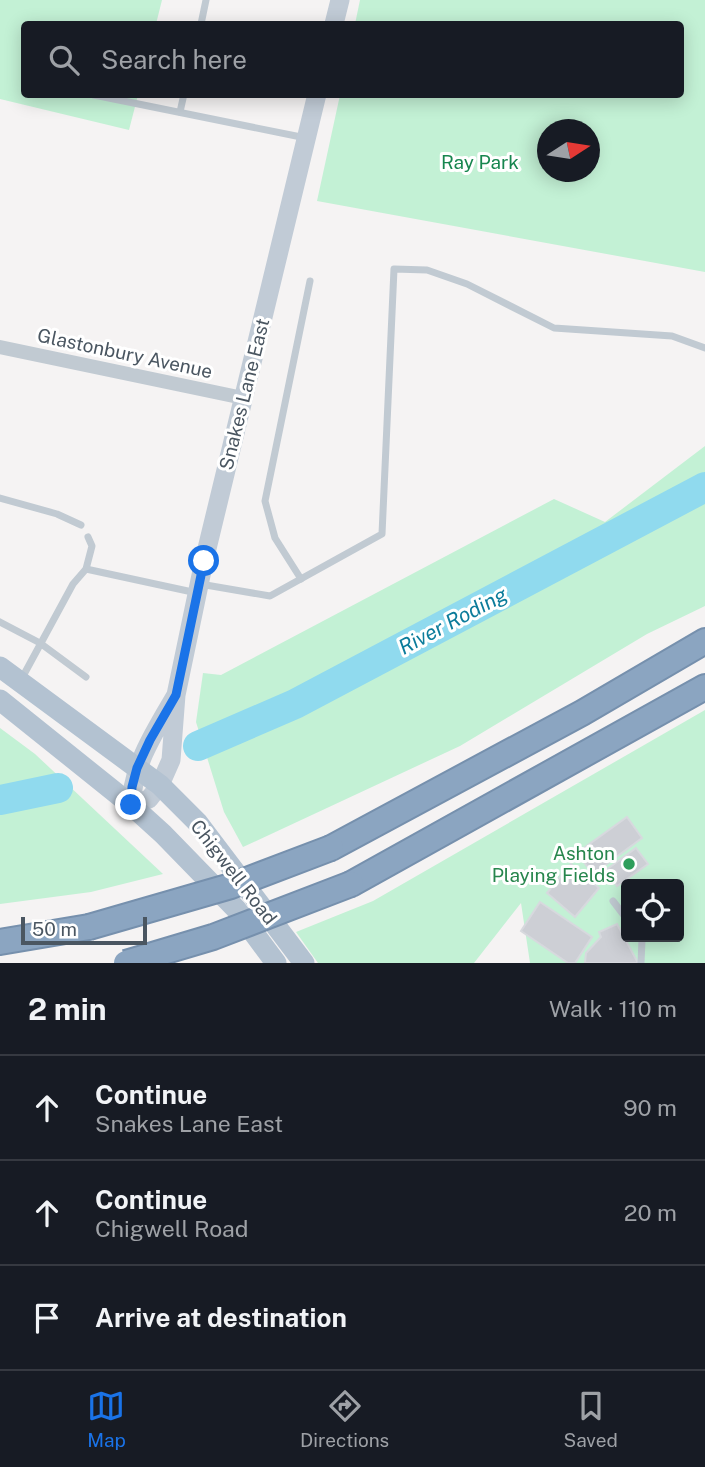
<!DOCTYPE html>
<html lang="en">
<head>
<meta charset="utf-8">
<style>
  :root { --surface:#171b24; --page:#242831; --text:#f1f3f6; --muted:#9ea1a6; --line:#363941; --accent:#1a73e8 }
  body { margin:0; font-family:"Public Sans",sans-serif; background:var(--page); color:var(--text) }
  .controls { position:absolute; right:21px; bottom:21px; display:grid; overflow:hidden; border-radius:7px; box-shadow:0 4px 18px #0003 }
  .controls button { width:63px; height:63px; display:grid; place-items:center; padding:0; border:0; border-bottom:2px solid var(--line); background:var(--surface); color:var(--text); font:35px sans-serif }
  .compass { position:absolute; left:537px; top:119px; width:63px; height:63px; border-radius:50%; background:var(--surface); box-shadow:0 4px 18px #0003; rotate:78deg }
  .scale { position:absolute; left:21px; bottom:18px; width:126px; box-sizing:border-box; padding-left:7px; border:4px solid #4a5661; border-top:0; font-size:19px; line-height:24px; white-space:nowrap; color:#4a5661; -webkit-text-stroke:5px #fff; paint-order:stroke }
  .stop { position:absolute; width:21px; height:21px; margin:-16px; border:5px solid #1a73e8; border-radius:50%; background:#fff }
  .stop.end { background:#1a73e8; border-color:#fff; box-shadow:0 2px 7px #0008 }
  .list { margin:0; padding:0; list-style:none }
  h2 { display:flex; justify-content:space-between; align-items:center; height:91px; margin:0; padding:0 28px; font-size:30px }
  h2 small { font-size:23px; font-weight:400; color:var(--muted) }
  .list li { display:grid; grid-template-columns:46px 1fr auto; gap:21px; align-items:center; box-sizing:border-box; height:105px; padding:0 28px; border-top:2px solid var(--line) }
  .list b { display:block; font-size:26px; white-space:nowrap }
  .list p { margin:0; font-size:23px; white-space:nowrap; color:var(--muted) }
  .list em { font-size:23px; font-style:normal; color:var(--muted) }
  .icon { flex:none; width:38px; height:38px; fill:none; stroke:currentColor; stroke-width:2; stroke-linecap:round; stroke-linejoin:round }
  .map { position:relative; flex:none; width:705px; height:963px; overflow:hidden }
  .search { position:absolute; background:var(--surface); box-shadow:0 4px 18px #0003; left:21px; right:21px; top:21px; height:77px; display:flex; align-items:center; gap:18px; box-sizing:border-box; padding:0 24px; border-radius:7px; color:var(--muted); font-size:26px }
  .sheet { height:406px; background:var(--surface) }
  nav { display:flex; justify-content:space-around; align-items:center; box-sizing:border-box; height:98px; border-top:2px solid var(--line); background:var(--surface); font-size:19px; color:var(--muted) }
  nav a { display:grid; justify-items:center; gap:4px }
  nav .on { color:var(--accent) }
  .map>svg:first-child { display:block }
</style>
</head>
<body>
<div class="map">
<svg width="705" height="963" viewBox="0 0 705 963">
  <rect width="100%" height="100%" fill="#f5f3f3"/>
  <g fill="#c3f1d5" fill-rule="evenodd">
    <polygon points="0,0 162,0 156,24 24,24 24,94 138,95 129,130 0,99"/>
    <path d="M360,0H705V272L317,201L340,95L680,94V24H355ZM548,130H590V172H548Z"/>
    <polygon points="705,446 705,606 647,634 460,746 243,847 224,812 196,722 203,673 221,675 554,499 605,522"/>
    <path d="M705,710V963H530L521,903L474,963H318L296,932L373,901ZM626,884H679V937H626Z"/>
    <polygon points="0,728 35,754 163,874 91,892 0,904"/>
  </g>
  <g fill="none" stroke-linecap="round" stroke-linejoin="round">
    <g stroke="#90daee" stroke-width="30">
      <polyline points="198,746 295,704 705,487"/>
      <polyline points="0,800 58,788"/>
    </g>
  </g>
  <g fill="#cdcfd5" stroke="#d7d9de" stroke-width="2">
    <polygon points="627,817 642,838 593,874 577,853"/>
    <polygon points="636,848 648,864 617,886 606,870"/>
    <polygon points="571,864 599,888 575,917 547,893"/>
    <polygon points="540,902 592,937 575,963 568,963 521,931"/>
    <polygon points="617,924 638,963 585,963 586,953 601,937 599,932"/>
  </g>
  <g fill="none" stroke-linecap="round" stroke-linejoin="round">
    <defs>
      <g id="highway">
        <polyline points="331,848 582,713 705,641"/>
        <polyline points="351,884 705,687"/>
        <polyline points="0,942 89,927"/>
      </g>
    </defs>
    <use href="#highway" stroke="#7690ad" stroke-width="28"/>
    <g stroke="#c1cad2" stroke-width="7">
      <polyline points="201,24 206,0"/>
      <polyline points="94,95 306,138"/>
      <polyline points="180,112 184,94"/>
      <polyline points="0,498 57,514 81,525"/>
      <polyline points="86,569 197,593"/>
      <polyline points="301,579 275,538 265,501 310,281"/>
      <polyline points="200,584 270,596 382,534 394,269 427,270 467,284 554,328 672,336 705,348"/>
      <polyline points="0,622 40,643 86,677"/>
      <polyline points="22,678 73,584 86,569 92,546 88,537"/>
      <polyline points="613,901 626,918"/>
      <polyline points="640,937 642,940 641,963"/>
    </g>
    <polyline stroke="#c1cad2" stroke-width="14" points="0,347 243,398"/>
    <g stroke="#c1cbd6" stroke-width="19">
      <polyline points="334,24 340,0"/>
      <path d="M176,695C155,731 133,764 131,805L149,799L160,785L171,760L176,695L204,561L317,94"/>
    </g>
    <g stroke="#b3c2d1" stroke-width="21">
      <polyline points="0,667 160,785 198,823 304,963"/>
      <polyline points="0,700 131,805 163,834 236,909 276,963"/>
    </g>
    <use href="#highway" stroke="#8ba5c1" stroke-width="24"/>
    <defs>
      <g id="highway-bridge">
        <polyline points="89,927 231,886 331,848"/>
        <polyline points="126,963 213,937 351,884"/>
      </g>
    </defs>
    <use href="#highway-bridge" stroke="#7690ad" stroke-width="28" stroke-linecap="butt"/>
    <use href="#highway-bridge" stroke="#8ba5c1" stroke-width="24"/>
  </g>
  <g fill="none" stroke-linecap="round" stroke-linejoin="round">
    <polyline stroke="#1a73e8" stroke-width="9" points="131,805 132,787 137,768 150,740 176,695 204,561"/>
  </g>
  <circle fill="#2e9e5b" stroke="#fff" stroke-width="2.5" cx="629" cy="864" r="7"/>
  <g text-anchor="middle" stroke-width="6" stroke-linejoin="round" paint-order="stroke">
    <g font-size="19" fill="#17864f" stroke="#fff">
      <text x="480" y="169">Ray Park</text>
    </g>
    <g font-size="19" fill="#4a5661" stroke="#fff">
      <text transform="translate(125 353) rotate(12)" y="7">Glastonbury Avenue</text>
      <text transform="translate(244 394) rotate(-76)" y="7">Snakes Lane East</text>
      <text transform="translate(234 872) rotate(52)" y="7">Chigwell Road</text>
    </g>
    <g font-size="19" fill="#27864d" stroke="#fff" text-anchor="end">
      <text x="615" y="860">Ashton<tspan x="615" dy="22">Playing Fields</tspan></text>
    </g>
    <g font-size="21" font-style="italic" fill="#0c7c9b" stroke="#fff">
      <text transform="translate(453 621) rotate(-28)" y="7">River Roding</text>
    </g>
  </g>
</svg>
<div class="controls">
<button><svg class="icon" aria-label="locate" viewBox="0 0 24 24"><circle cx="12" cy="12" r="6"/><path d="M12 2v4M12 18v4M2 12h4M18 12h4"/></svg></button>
</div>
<svg class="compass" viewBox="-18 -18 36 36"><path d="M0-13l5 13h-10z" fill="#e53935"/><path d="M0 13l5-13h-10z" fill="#9ea1a6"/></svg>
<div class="scale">50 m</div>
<div class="stop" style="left:204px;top:561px"></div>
<div class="stop end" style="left:131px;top:805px"></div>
<div class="search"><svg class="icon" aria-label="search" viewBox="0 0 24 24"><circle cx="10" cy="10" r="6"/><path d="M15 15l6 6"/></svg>Search here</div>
</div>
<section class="sheet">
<h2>2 min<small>Walk · 110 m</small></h2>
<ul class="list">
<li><svg class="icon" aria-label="ahead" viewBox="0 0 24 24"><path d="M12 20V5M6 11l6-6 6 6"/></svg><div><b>Continue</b><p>Snakes Lane East</p></div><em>90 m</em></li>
<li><svg class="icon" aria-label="ahead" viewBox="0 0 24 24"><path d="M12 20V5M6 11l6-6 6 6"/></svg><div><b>Continue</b><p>Chigwell Road</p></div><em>20 m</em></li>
<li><svg class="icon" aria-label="arrive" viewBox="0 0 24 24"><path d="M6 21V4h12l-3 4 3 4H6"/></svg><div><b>Arrive at destination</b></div></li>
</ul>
</section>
<nav>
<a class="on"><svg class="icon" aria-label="map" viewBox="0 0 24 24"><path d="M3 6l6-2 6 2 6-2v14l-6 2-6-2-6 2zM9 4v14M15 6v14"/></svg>Map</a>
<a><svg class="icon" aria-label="directions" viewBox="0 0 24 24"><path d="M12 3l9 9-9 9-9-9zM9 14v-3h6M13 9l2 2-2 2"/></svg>Directions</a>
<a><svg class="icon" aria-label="saved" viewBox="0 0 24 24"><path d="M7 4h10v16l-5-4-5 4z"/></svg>Saved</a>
</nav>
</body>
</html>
